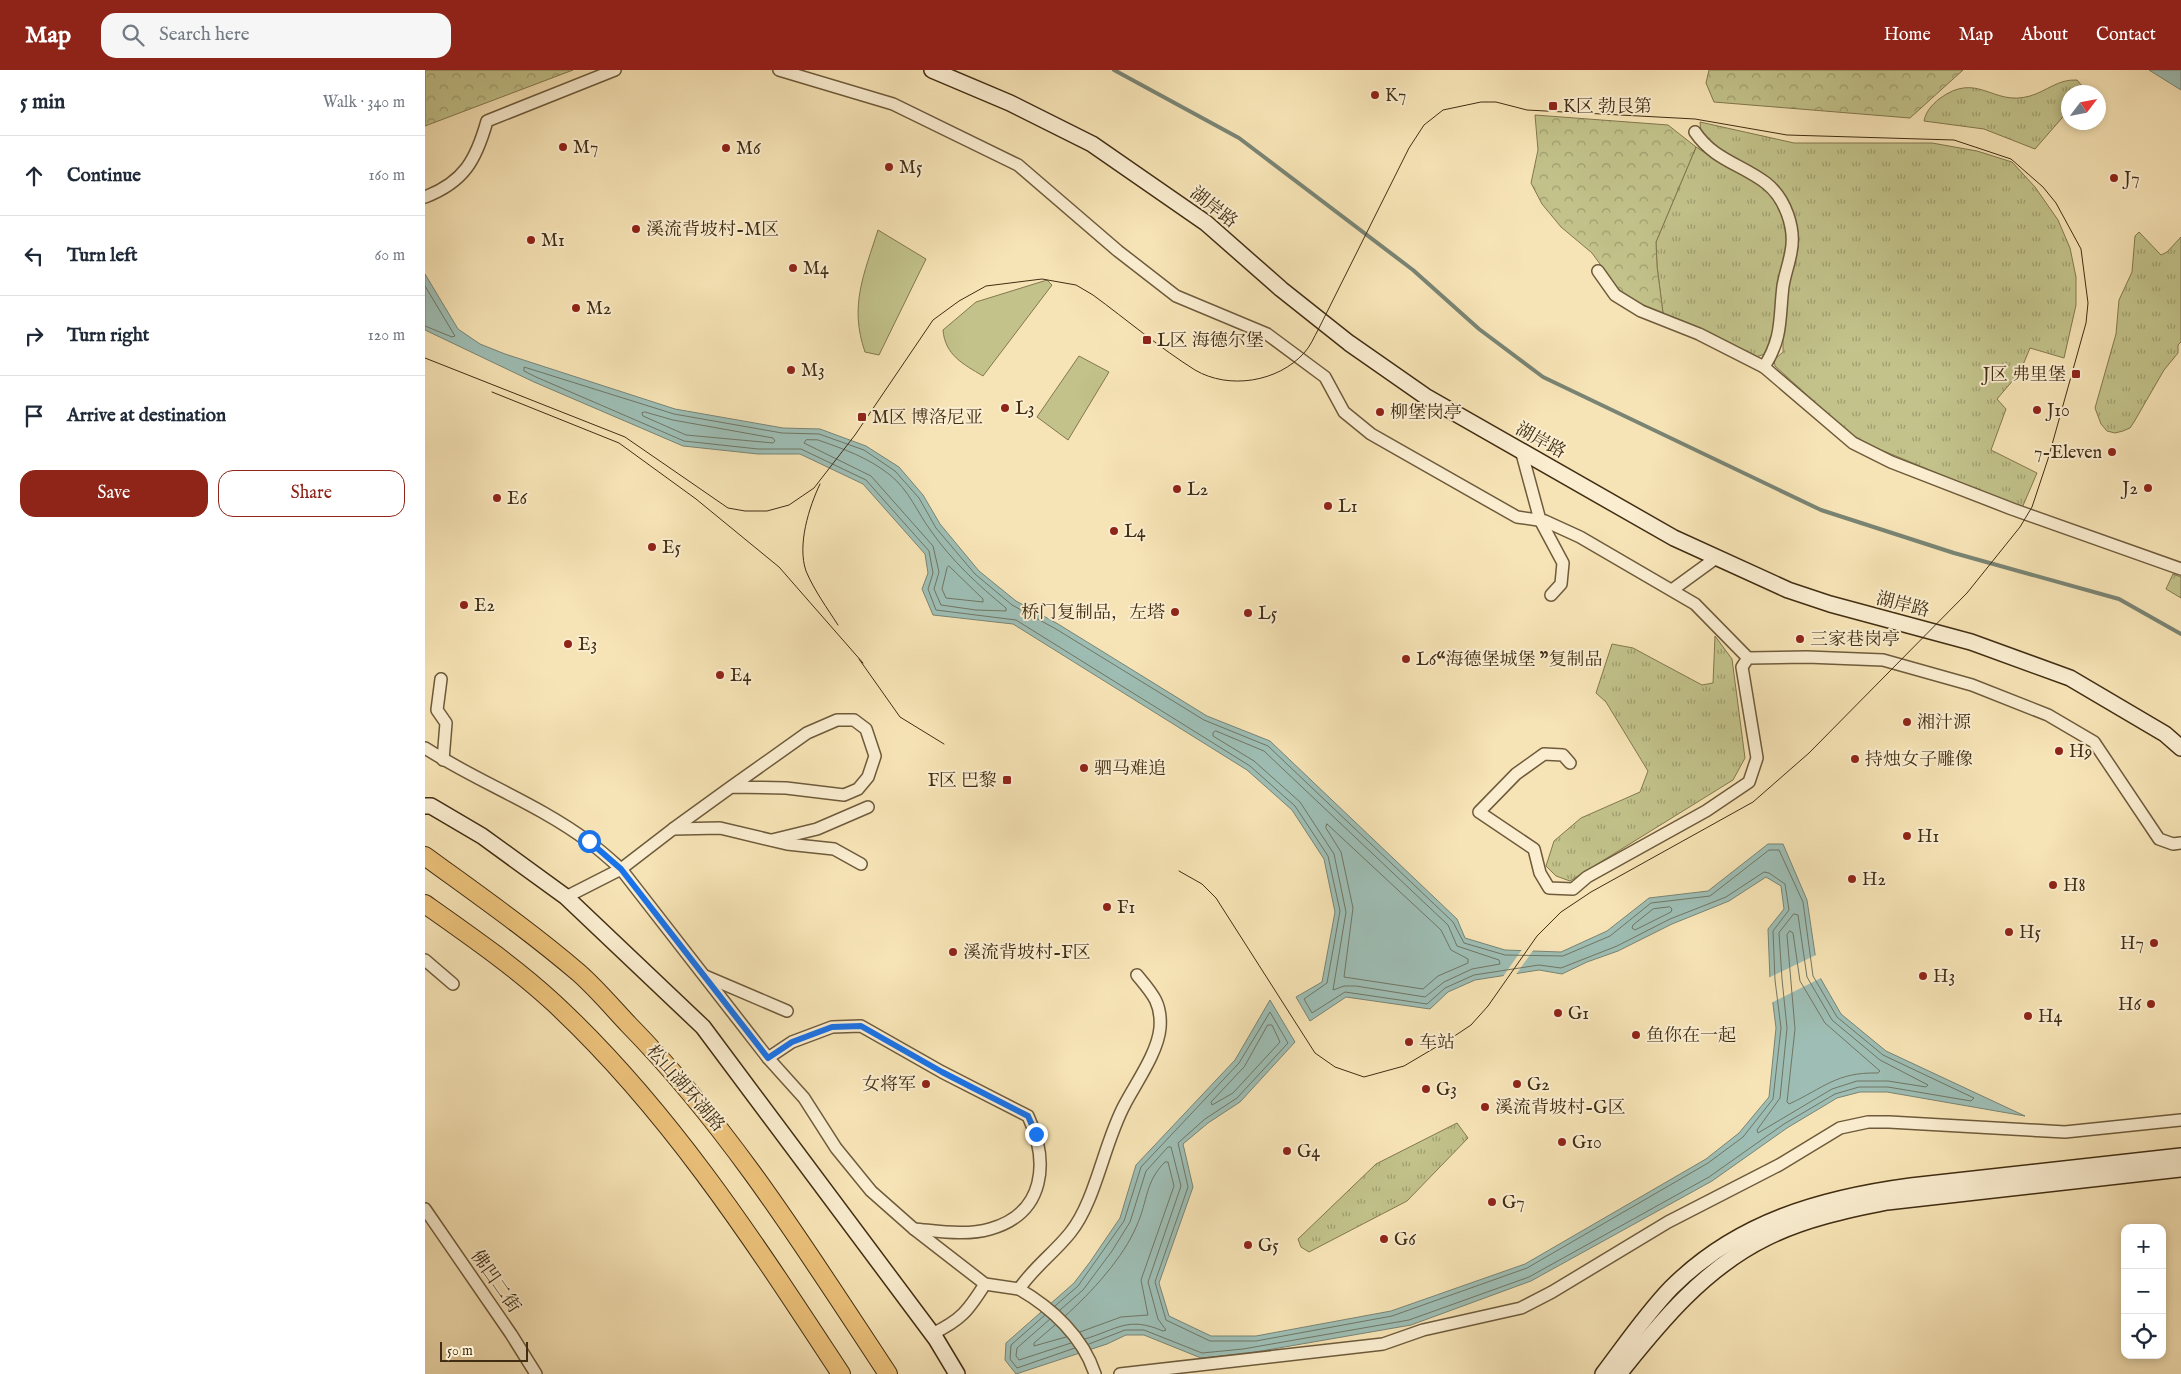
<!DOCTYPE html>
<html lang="en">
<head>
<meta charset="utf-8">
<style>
  :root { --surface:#fff; --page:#f6f6f7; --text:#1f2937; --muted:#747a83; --line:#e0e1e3; --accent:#8f2418 }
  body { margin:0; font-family:"IM FELL English","Noto Serif SC",serif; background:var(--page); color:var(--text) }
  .controls { position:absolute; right:15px; bottom:15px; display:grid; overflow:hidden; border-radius:10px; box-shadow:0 2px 8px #0003 }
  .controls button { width:45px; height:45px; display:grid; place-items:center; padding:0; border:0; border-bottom:1px solid var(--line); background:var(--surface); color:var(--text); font:25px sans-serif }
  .compass { position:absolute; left:1636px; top:15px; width:45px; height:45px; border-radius:50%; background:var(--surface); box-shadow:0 2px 8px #0003; rotate:58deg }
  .scale { position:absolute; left:15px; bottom:12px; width:88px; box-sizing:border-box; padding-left:5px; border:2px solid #412d12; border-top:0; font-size:14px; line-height:18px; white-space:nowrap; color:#412d12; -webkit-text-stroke:4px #faedd0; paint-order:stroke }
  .stop { position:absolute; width:15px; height:15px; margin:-11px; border:4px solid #1a73e8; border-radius:50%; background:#fff }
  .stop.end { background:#1a73e8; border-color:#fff; box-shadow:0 1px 5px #0008 }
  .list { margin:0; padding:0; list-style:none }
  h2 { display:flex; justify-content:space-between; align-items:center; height:65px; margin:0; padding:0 20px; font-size:21px }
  h2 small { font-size:16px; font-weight:400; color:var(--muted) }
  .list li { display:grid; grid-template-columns:32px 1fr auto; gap:15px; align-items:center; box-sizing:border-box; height:80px; padding:0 20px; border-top:1px solid var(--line) }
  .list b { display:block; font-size:19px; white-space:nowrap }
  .list em { font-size:16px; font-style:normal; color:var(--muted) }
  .actions { display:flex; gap:10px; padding:15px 20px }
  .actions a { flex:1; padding:11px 0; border:1px solid var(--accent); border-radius:15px; text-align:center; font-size:18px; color:var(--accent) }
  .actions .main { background:var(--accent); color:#fff }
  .icon { flex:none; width:28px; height:28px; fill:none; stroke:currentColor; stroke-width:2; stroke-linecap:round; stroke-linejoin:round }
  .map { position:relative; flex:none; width:1756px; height:1304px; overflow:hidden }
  header { display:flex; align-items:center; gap:30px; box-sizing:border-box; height:70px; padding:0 25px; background:var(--accent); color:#fff }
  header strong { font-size:24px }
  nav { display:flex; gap:28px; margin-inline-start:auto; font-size:18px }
  .search { width:350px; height:45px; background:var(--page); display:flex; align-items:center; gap:12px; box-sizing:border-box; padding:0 18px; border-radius:15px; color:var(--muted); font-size:19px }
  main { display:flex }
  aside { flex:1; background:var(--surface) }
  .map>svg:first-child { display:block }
</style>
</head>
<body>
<header>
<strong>Map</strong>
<div class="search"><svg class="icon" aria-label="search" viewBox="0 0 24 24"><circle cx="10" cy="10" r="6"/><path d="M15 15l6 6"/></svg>Search here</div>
<nav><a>Home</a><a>Map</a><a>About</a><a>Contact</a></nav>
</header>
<main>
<aside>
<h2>5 min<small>Walk · 340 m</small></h2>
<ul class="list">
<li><svg class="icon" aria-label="ahead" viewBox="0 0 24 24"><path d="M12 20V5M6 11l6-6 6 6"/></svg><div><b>Continue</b></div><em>160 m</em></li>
<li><svg class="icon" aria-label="left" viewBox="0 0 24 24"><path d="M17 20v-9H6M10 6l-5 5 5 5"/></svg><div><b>Turn left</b></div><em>60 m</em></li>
<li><svg class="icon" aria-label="right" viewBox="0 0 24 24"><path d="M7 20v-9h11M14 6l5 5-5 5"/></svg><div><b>Turn right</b></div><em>120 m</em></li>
<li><svg class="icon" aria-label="arrive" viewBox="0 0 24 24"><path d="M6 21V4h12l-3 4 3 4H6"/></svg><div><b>Arrive at destination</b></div></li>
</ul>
<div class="actions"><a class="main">Save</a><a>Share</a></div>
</aside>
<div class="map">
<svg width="1756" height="1304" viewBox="0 0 1756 1304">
  <defs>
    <pattern id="grass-tufts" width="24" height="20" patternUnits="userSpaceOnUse" patternTransform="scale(1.25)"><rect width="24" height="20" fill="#c2c28a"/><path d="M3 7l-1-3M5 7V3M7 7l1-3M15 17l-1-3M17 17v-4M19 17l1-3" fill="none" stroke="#9f9e6f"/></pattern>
    <pattern id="forest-crowns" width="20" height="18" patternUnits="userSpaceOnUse" patternTransform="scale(1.25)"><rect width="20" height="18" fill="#c2c28a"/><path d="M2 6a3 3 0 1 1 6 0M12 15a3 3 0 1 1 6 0" fill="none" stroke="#9f9e6f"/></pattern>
  </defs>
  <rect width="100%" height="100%" fill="#f7e4b6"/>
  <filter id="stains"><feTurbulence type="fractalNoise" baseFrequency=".004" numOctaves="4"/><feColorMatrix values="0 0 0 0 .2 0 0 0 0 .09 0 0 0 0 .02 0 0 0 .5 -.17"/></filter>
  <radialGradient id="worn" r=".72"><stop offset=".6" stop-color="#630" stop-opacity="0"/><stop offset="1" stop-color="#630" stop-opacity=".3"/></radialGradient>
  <g fill="url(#grass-tufts)" stroke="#82784e">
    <path d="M1652,10L1662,22H1644L1643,41L1610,79L1559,59L1499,51C1501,41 1507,35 1514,29C1553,0 1567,37 1605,26C1622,21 1633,9 1652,10Z"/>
    <polygon points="1275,52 1369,73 1507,73 1552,81 1587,92 1610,117 1633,150 1645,178 1651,207 1651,235 1639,288 1605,278 1595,302 1572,329 1581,339 1566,380 1612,403 1597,438 1449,377 1425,364 1350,296 1349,290 1358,282 1358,251 1365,139 1276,64"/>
    <path d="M1271,77C1294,93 1334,105 1351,128C1360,140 1363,160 1363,175C1363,185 1357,195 1355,204C1350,231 1351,257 1343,283L1331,287L1238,243L1232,196L1231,172Z"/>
    <polygon points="1714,162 1736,185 1742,182 1756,167 1756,272 1753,275 1753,283 1739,300 1709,352 1705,358 1698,361 1690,363 1682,361 1676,354 1670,338 1691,264 1694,230 1707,202 1710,166"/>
    <polygon points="1748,504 1756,507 1756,528 1741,519"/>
    <polygon points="1290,566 1307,589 1320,688 1308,710 1145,811 1131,806 1121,796 1129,771 1156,748 1215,722 1223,701 1181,632 1171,623 1187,574 1208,578 1277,615 1288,613"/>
    <polygon points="1032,1053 1043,1068 982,1131 884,1182 876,1177 873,1169 951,1094"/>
  </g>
  <g fill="url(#forest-crowns)" stroke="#82784e">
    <polygon points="0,0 148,0 0,56"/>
    <polygon points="1284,0 1538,0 1485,48 1289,32 1281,13"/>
    <polygon points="1110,45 1243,55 1271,77 1231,172 1232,196 1238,243 1209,231 1193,219 1167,183 1136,157 1117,134 1106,113 1113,80"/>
  </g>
  <g fill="#c2c28a" stroke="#82784e">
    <path d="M453,160L501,189L454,285L440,282C424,236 439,204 453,160Z"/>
    <path d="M622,210L627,215L558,306C538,294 520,285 518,260L551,232Z"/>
    <polygon points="654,286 684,302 643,370 612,347"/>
  </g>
  <g fill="#9ebeb5" stroke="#798474">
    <polygon points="1724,0 1756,0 1756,20"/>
    <polygon points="0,204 33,259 55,274 80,284 250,339 358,358 395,359 441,376 474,397 498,425 515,454 554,501 591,531 633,554 782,646 845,671 1032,849 1040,868 1080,880 1136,882 1182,861 1224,828 1283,821 1343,774 1358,774 1382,830 1393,904 1416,944 1461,981 1600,1046 1462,1022 1435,1022 1412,1028 1362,1058 1287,1111 1106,1211 986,1255 819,1284 776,1288 719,1265 701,1265 682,1274 591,1304 580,1290 581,1273 649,1213 665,1192 695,1148 711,1095 810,990 845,930 870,972 815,1032 783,1053 758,1074 768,1117 734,1213 744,1246 786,1266 831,1266 966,1241 1100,1194 1281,1089 1314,1063 1344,1027 1351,958 1345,910 1343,859 1359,839 1356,816 1341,807 1304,831 1247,854 1193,881 1162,892 1137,904 1114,900 1050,910 1023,922 1005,939 921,927 885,951 871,927 897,912 910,842 899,789 867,740 822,700 588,554 508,545 497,519 503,503 500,484 438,414 375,384 333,384 258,376 109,312 0,260"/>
  </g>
  <g fill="#f7e4b6">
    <polygon points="1098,878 1109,879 1090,906 1077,908"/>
    <polygon points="1393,884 1398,907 1346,933 1343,908"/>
  </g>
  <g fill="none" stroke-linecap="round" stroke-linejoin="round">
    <g stroke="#707664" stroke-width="1">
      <polyline points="0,216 30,266 27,267 0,256"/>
      <polygon points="220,342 248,350 348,368 350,371 348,373 261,365 218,346 217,343"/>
      <path d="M393,370C419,379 444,388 465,405C484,420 492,442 506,461C527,491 553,515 581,538V541L551,540L516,535L509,519L514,502L508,476L446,406L379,373L381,370Z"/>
      <polygon points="524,496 558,529 558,532 521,528 517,519 522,498"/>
      <polygon points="791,661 839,681 1023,855 1032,876 1074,890 1075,894 1047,899 1019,912 1000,927 931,916 919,916 908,920 921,842 909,784 875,732 829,691 788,666 788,663"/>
      <polygon points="902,754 1016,860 1026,880 1043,889 1043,893 1013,906 998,919 919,907 928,838 916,782 901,758"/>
      <polygon points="1245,837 1247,839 1246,842 1210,860 1207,858 1208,855 1228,839"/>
      <polygon points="1369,844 1373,845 1382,907 1407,950 1455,990 1503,1015 1501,1017 1463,1011 1432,1011 1407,1019 1333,1063 1332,1060 1355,1028 1362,958 1357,909 1354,863"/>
      <path d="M1365,861L1368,863L1375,911L1400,953L1455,1001L1453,1003C1411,1002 1399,1018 1364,1034L1362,1032L1370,959L1362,865Z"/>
      <polygon points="843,955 847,955 855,972 808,1023 787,1035 786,1032 819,997"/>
      <polyline points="630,1236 653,1216 699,1151 716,1097 814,993 845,942 863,973 812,1028 780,1049 753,1073 763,1117 730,1212 741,1250 785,1271 831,1271 967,1246 1102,1198 1283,1093 1318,1067 1348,1029 1356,958 1350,910 1348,861 1364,840 1360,814 1344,803 1339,802 1301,827 1245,849 1192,876 1136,898 1114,895 1049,905 1020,918 1002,934 920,922 887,943 879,929 902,913 915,841 903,786 870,736 825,696 591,550 511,540 503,519 508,503 504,481 441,410 376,379 333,379 259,371 111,307 99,301 99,297 249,344 357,363 394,364 439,380 470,401 494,428 511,458 550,504 587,535 631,559 779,650 843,676 1028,852 1039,873 1080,885 1138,886 1185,866 1226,833 1285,826 1344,780 1354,780 1378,832 1388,906 1412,947 1458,985 1549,1028 1546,1031 1463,1017 1434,1017 1410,1024 1359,1054 1284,1107 1104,1207 984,1250 818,1279 777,1283 719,1260 700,1260 664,1274"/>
      <path d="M635,1240L658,1220L687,1181L705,1152L721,1101L743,1077H746L756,1116L723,1212L733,1249L741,1260L738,1261C703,1246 693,1259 660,1269"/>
      <polyline points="620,1245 586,1275 585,1289 592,1298 650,1278"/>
      <path d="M640,1246C666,1223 699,1187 712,1155C723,1130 720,1112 740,1092H743L749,1116L716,1210L723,1245L696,1247L655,1262"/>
      <polyline points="625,1249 592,1278 591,1286 594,1290 646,1273"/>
      <polyline points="630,1255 609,1273 609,1276 641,1267"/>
    </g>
    <polyline stroke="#798474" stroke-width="4" points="689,0 814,68 988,200 1054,259 1118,307 1396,440 1529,483 1694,529 1756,564"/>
    <defs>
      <g id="street">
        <polyline points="354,0 468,34 593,95 693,181 751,226 842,264 900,307 919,342 946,364 1092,447 1120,451 1155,467 1270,534 1323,588"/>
        <path d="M1270,62C1289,90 1316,94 1341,113C1360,128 1371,158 1366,182C1364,194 1360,204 1358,216C1354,249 1358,267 1339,297"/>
        <path d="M0,127C39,112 51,90 62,51L190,0"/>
        <polyline points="1173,201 1190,225 1216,241 1274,264 1339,297 1428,373 1466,392 1587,439 1756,499"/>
        <polyline points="1096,380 1115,450 1138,493 1136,514 1126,525"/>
        <polyline points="1247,520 1291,488"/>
        <polyline points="16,609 12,640 21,653 18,690"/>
        <path d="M0,678C53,712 113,734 164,772C175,780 186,790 196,799L248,759L306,717L382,663L412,650H429L441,659L450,686L443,707L433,719L419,725L361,718L306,717"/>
        <polyline points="1145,693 1138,685 1119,684 1091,704 1054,742 1109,779 1115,803 1124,818 1148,819 1162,807 1281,741 1324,712 1332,688 1317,597 1323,588 1382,587 1458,590 1547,615 1623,645 1669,672 1734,769 1748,774 1756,773"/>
        <polyline points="248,759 295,758 362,774 409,779 436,794"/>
        <polyline points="347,770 392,759 443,737"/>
        <path d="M141,827L196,799L343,988L379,1028L411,1078L446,1121L489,1159L560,1214L594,1219C609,1197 629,1183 645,1163C671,1131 679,1072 700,1034C711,1013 733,982 735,958C737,933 727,923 712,905"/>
        <polyline points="0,890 28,914"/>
        <polyline points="280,906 362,941"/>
        <path d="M343,988L367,972L407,957L436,956L517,1002L603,1046C624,1091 621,1143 565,1159C541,1166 513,1161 489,1159"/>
        <polyline points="0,1139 86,1264 111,1304"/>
        <path d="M594,1219C627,1238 658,1267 670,1304"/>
        <path d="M507,1264C536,1250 543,1241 560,1214"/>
        <polyline points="695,1304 958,1274 998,1260 1096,1238 1127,1222 1243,1152 1354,1095 1415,1058 1443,1052 1464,1052 1640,1062 1756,1050"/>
      </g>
      <g id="secondary">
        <polyline points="507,0 585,33 667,74 781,153 856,219 924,273 1000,326 1249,468 1363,520 1405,534 1546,572 1645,608 1740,664 1756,678"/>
        <polyline points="0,736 6,736 57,766 141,827 278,957 511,1269 532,1304"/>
        <path d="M1178,1304C1200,1275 1221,1244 1246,1218C1312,1152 1396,1128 1486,1116L1756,1086"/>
        <path d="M1194,1304C1236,1251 1280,1198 1341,1168C1379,1149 1422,1140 1462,1132L1756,1099"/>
      </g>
      <g id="primary">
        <path d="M0,786C52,824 105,861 154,903C172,919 188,938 204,955C306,1059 383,1183 463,1304"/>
        <path d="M0,834C44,865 90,897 129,933C245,1041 330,1173 416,1304"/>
      </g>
    </defs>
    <use href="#street" stroke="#6e5b3b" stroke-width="14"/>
    <use href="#secondary" stroke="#412d12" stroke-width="18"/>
    <use href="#primary" stroke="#412d12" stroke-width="20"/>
    <use href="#street" stroke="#faedd0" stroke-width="11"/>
    <use href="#secondary" stroke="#faedd0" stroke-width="15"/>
    <use href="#primary" stroke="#ecc27b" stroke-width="18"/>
    <g stroke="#412d12" stroke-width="1">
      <path d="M0,288L200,367L303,438L320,441H342L364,435L389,418L430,365L508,250L534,231L561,216L617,209L651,215L668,225C702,250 735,278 770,300C804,320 853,312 879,283C885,277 889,267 893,260L984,78L999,55L1018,40L1056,32H1071L1102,40L1270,49L1362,65L1529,70L1586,89L1618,117L1631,133L1656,179L1663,233L1661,253L1623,389L1607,437L1595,457L1542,523L1384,683L1328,732L1166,822L1136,842L1112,866L1063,936L1046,955L1028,967L979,996L939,1007L910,997L890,983L791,828L777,814L754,801"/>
      <polyline points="67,322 194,373 271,429 354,497 438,593"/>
      <path d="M395,414C384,437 372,475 381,501C389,520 402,538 413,555"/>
      <polyline points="434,589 475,647 519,674"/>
    </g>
  </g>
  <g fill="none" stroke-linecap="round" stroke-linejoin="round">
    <polyline stroke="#1a73e8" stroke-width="6" points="164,771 196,799 343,988 367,972 407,957 436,956 517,1002 603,1046 611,1064"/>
  </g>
  <g fill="#8f2418" stroke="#faedd0" stroke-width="2">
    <circle cx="950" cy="25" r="5"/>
    <rect x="1123" y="31" width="10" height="10" rx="2.5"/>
    <circle cx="138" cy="77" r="5"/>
    <circle cx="301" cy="78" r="5"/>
    <circle cx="464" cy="97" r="5"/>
    <circle cx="1689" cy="108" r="5"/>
    <circle cx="211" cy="159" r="5"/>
    <circle cx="106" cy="170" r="5"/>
    <circle cx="368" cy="198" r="5"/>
    <circle cx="151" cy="238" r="5"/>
    <rect x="717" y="265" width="10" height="10" rx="2.5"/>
    <circle cx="366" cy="300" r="5"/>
    <rect x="1646" y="299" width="10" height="10" rx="2.5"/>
    <circle cx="580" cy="338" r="5"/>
    <circle cx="1612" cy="340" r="5"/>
    <circle cx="955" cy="342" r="5"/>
    <rect x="432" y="342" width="10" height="10" rx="2.5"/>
    <circle cx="1687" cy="382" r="5"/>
    <circle cx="1723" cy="418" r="5"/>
    <circle cx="752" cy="419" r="5"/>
    <circle cx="72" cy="428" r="5"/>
    <circle cx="903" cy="436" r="5"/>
    <circle cx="689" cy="461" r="5"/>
    <circle cx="227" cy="477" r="5"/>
    <circle cx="39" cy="535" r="5"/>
    <circle cx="750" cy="542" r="5"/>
    <circle cx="823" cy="543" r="5"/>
    <circle cx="1375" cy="569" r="5"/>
    <circle cx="143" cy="574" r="5"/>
    <circle cx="981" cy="589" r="5"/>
    <circle cx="295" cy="605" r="5"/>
    <circle cx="1482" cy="652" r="5"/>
    <circle cx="1634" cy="681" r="5"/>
    <circle cx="1430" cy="689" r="5"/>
    <circle cx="659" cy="698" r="5"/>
    <rect x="577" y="705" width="10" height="10" rx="2.5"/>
    <circle cx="1482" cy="766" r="5"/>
    <circle cx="1427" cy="809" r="5"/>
    <circle cx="1628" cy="815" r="5"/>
    <circle cx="682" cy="837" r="5"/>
    <circle cx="1584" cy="862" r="5"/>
    <circle cx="1729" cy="873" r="5"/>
    <circle cx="528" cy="882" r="5"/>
    <circle cx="1498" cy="906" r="5"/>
    <circle cx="1726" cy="934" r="5"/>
    <circle cx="1133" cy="943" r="5"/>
    <circle cx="1603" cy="946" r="5"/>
    <circle cx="1211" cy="965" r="5"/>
    <circle cx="984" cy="972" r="5"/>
    <circle cx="501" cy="1014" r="5"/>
    <circle cx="1092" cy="1014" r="5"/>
    <circle cx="1001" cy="1019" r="5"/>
    <circle cx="1060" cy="1037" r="5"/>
    <circle cx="1137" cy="1072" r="5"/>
    <circle cx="862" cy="1081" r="5"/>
    <circle cx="1067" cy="1132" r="5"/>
    <circle cx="959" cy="1169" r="5"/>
    <circle cx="823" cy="1175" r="5"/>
  </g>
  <g text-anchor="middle" stroke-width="4" stroke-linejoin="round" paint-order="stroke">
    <g font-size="18" fill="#412d12" stroke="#faedd0" text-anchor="start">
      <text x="960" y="31">K7</text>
      <text x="1138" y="42">K区 勃艮第</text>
      <text x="148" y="83">M7</text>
      <text x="311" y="84">M6</text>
      <text x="474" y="103">M5</text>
      <text x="1699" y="114">J7</text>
      <text x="221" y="165">溪流背坡村-M区</text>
      <text x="116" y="176">M1</text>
      <text x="378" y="204">M4</text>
      <text x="161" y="244">M2</text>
      <text x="732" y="276">L区 海德尔堡</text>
      <text x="376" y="306">M3</text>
      <text x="1641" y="310" text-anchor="end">J区 弗里堡</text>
      <text x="590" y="344">L3</text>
      <text x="1622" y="346">J10</text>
      <text x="965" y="348">柳堡岗亭</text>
      <text x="447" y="353">M区 博洛尼亚</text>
      <text x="1677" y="388" text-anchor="end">7-Eleven</text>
      <text x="1713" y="424" text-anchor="end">J2</text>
      <text x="762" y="425">L2</text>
      <text x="82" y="434">E6</text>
      <text x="913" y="442">L1</text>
      <text x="699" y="467">L4</text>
      <text x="237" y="483">E5</text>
      <text x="49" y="541">E2</text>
      <text x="740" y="548" text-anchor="end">桥门复制品，左塔</text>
      <text x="833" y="549">L5</text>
      <text x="1385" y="575">三家巷岗亭</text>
      <text x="153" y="580">E3</text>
      <text x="991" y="595">L6“海德堡城堡 ”复制品</text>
      <text x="305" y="611">E4</text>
      <text x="1492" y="658">湘汁源</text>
      <text x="1644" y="687">H9</text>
      <text x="1440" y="695">持烛女子雕像</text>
      <text x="669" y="704">驷马难追</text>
      <text x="572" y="716" text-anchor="end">F区 巴黎</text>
      <text x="1492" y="772">H1</text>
      <text x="1437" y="815">H2</text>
      <text x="1638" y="821">H8</text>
      <text x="692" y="843">F1</text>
      <text x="1594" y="868">H5</text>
      <text x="1719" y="879" text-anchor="end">H7</text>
      <text x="538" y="888">溪流背坡村-F区</text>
      <text x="1508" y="912">H3</text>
      <text x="1716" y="940" text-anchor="end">H6</text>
      <text x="1143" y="949">G1</text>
      <text x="1613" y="952">H4</text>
      <text x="1221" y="971">鱼你在一起</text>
      <text x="994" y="978">车站</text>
      <text x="491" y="1020" text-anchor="end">女将军</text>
      <text x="1102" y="1020">G2</text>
      <text x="1011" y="1025">G3</text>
      <text x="1070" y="1043">溪流背坡村-G区</text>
      <text x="1147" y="1078">G10</text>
      <text x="872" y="1087">G4</text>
      <text x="1077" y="1138">G7</text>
      <text x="969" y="1175">G6</text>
      <text x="833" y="1181">G5</text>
    </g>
    <g font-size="18" fill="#412d12" stroke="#faedd0">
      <text transform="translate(789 137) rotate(38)" y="6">湖岸路</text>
      <text transform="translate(1116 370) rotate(29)" y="6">湖岸路</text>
      <text transform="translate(1478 534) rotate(14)" y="6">湖岸路</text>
      <text transform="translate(261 1018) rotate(49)" y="6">松山湖环湖路</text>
      <text transform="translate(71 1211) rotate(55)" y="6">佛凹二街</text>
    </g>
  </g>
  <rect width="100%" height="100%" filter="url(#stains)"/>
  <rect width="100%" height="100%" fill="url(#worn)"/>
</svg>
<div class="controls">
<button>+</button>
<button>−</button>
<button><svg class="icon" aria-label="locate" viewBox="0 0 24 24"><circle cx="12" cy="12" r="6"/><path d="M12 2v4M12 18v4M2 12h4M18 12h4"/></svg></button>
</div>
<svg class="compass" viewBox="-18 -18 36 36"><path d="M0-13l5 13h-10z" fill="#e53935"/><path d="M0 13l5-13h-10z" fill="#747a83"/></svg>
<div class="scale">50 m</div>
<div class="stop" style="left:164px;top:771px"></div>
<div class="stop end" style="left:611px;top:1064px"></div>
</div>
</main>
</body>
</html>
